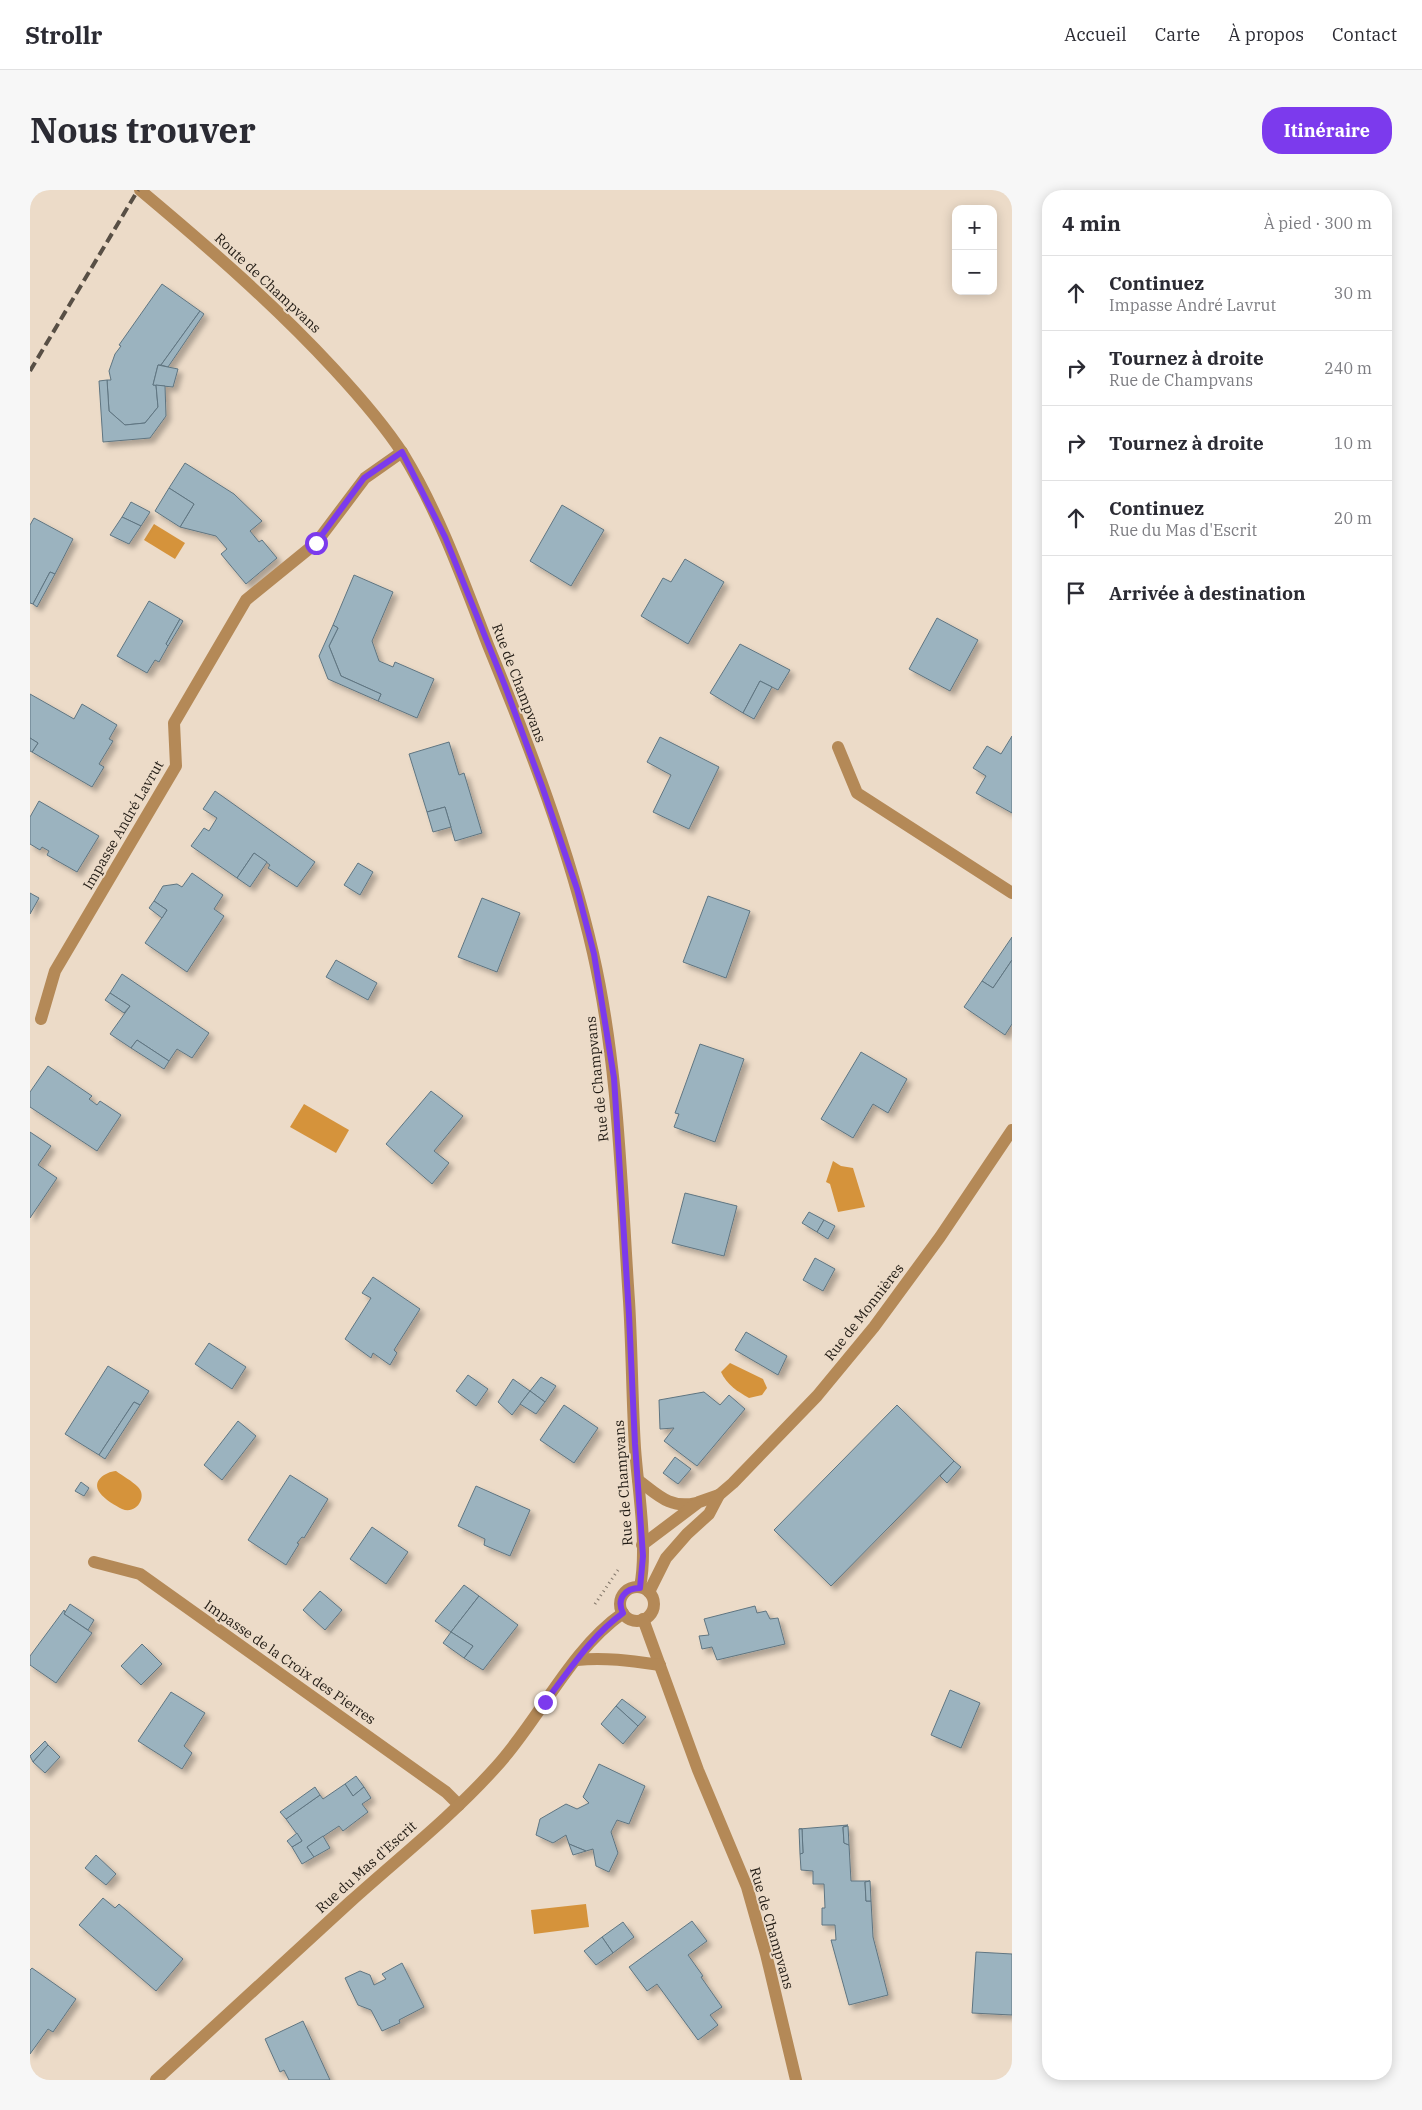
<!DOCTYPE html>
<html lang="fr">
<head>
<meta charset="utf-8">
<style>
  :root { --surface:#fff; --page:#f7f7f7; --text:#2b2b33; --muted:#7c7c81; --line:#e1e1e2; --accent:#7c3aed }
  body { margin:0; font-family:"IBM Plex Serif",serif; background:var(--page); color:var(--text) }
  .controls { position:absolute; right:15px; top:15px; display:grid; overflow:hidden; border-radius:10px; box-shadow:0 2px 12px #0003 }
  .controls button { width:45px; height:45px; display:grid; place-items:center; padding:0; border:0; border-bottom:1px solid var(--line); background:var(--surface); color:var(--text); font:25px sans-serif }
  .stop { position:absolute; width:15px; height:15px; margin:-11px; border:4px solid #7c3aed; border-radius:50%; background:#fff }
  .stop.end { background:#7c3aed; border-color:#fff; box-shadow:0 1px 5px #0008 }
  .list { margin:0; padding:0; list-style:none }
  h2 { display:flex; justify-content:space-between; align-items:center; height:65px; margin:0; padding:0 20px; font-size:21px }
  h2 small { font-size:16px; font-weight:400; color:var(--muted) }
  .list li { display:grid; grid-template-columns:32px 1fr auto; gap:15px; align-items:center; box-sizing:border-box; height:75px; padding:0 20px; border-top:1px solid var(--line) }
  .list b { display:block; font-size:19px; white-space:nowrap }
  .list p { margin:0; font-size:16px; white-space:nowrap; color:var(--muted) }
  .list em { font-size:16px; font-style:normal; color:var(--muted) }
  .icon { flex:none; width:28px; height:28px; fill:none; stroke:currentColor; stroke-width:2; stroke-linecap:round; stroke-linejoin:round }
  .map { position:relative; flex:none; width:982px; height:1890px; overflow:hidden; border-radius:20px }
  header { display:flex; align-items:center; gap:30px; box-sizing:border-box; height:70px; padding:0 25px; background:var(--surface); border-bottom:1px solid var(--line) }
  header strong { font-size:24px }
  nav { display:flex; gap:28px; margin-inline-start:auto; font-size:18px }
  .intro { display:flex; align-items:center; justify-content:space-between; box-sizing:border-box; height:120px; padding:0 30px }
  h1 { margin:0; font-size:35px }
  .button { padding:12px 22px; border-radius:20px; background:var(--accent); color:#fff; font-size:18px; font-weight:700 }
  main { display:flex; gap:30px; padding:0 30px }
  aside { flex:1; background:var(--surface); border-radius:20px; box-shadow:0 2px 12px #0003 }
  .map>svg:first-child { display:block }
</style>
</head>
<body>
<header>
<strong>Strollr</strong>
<nav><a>Accueil</a><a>Carte</a><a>À propos</a><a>Contact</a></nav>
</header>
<div class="intro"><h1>Nous trouver</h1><a class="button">Itinéraire</a></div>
<main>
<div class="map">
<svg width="982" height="1890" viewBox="0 0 982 1890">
  <defs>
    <filter id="shadow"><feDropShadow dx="4.5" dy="4.5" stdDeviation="2.5" flood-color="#0004"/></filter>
  </defs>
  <rect width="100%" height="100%" fill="#ecdbc8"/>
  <g fill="#d5933b">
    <polygon points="124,334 155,353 145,369 114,350"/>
    <polygon points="274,914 319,940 306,963 260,937"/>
    <polygon points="803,971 811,976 823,978 835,1017 808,1022 800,994 796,992"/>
    <path d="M700,1173L733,1189L737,1198L732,1205L719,1208C707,1201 697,1195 691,1182Z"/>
    <path d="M86,1281C93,1286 102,1291 108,1297C118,1307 106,1325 92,1319C86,1316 74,1309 70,1303C61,1291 75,1282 86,1281Z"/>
    <polygon points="556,1714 559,1737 504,1744 501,1720"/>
  </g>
  <g fill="#9bb3bf" stroke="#5f7581" filter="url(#shadow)">
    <polygon points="132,94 170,121 131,175 128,175 123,195 126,195 128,217 115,233 95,235 79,221 77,190 81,190 79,181 85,164 91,156 89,155"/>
    <polygon points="170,121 174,124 138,177 131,175"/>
    <polygon points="128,175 148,179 143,197 123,195"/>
    <polygon points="77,190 79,221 95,235 115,233 128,217 126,195 135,196 136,226 120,248 73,252 69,191"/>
    <polygon points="155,273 204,304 232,331 220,341 229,352 232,350 247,368 216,394 191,364 197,359 186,346 150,337 164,314 139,298"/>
    <polygon points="139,298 164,314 150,337 125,321"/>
    <polygon points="101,312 120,322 111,336 92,327"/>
    <polygon points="532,315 574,340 541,396 500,371"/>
    <polygon points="92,327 111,336 99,354 80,345"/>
    <polygon points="4,328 43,349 25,384 20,382 3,414 0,413 0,335"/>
    <polygon points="655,369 694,392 658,454 611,426 633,388 641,392"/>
    <polygon points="20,382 25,384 7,417 3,414"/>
    <polygon points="324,385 363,402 342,451 349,471 363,477 365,472 404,489 387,528 348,511 351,504 311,486 299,456 308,438 303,435"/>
    <polygon points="119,411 150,429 136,454 138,456 129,472 125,470 117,483 87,466"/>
    <polygon points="907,428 948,450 920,501 879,479"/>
    <polygon points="150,429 153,431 138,456 136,454"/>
    <polygon points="303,435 308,438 299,456 311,486 351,504 348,511 298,489 289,466"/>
    <polygon points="710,454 760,480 748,500 730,491 713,523 680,503"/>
    <polygon points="730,491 742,497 724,529 713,523"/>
    <polygon points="0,504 44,529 52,514 87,535 79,549 83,551 69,574 74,577 62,597 2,562 8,553 0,548"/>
    <polygon points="982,546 982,623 946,603 956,586 943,578 957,556 971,564"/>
    <polygon points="630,547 689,577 659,639 623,622 641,585 617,572"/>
    <polygon points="0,548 8,553 2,562 0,561"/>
    <polygon points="419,552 429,585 434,583 452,643 425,651 415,617 397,622 379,564"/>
    <polygon points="185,601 285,672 267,697 238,678 240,675 224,663 207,688 161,656 174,638 179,641 187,628 173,619"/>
    <polygon points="9,611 69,646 47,682 17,665 19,661 12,657 10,660 0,654 0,627"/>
    <polygon points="415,617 421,637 403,642 397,622"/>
    <polygon points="224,663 237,672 220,697 207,688"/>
    <polygon points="328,673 343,682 330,705 314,695"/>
    <polygon points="162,683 193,705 184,719 194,726 157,782 115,753 137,720 124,711 133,696 147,694 152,697"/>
    <polygon points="0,703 9,708 0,724"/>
    <polygon points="678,706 720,721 696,788 653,772"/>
    <polygon points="452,708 490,723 467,782 428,767"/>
    <polygon points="124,711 137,720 132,728 119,718"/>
    <polygon points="982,747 982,770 963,798 952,791"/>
    <polygon points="306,770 347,793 338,810 296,787"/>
    <polygon points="982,770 982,834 975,845 934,817 952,791 963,798"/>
    <polygon points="92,784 179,843 162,868 147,859 139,871 107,850 101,858 80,844 100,816 80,803"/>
    <polygon points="80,803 100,816 94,823 75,810"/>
    <polygon points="107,850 139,871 134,879 101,858"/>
    <polygon points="670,854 714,869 685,952 644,937 649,924 645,923"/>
    <polygon points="831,862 877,889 858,923 843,914 823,948 791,929"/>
    <polygon points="18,876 62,906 59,909 67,915 70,911 91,925 67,961 0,917 0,902"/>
    <polygon points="401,901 433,926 404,961 419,973 402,994 356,954"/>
    <polygon points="0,942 21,956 8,975 27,988 0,1028"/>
    <polygon points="655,1003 707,1016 694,1066 642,1053"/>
    <polygon points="779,1022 794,1030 787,1042 772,1033"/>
    <polygon points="794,1030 805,1036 798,1049 787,1042"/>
    <polygon points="785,1068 805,1079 793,1101 773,1090"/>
    <polygon points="343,1087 390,1119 364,1160 367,1163 360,1175 343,1163 341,1168 315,1149 341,1108 332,1103"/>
    <polygon points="716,1142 757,1166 748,1185 705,1160"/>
    <polygon points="179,1153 216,1177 202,1199 165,1174"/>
    <polygon points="78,1176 119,1201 110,1215 104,1212 69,1265 35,1244"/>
    <polygon points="438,1185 458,1199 446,1216 426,1201"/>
    <polygon points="511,1187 526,1196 515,1212 500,1201"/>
    <polygon points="483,1189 500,1201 482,1225 468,1212"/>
    <polygon points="500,1201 515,1212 506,1224 490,1214"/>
    <polygon points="674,1202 690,1215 699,1205 715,1219 667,1276 634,1251 644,1238 630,1239 629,1210"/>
    <polygon points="104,1212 110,1215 75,1269 69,1265"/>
    <polygon points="534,1215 568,1238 544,1273 510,1250"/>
    <polygon points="867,1215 924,1271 801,1396 744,1340"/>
    <polygon points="208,1231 226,1246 192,1290 174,1275"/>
    <polygon points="645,1267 661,1279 648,1294 633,1283"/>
    <polygon points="924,1271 931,1277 917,1293 910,1286"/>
    <polygon points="260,1285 298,1309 274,1348 272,1347 267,1353 269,1354 256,1375 218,1350"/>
    <polygon points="51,1292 59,1298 54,1306 45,1301"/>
    <polygon points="446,1296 500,1320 480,1366 454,1355 455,1349 428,1336"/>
    <polygon points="342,1337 378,1362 356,1394 320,1369"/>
    <polygon points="434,1395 449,1406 421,1442 405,1431"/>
    <polygon points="290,1401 312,1420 295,1440 273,1420"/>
    <polygon points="449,1406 488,1435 453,1480 434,1468 443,1456 421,1442"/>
    <polygon points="40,1414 64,1430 58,1440 34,1424"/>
    <polygon points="725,1416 727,1423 736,1421 740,1429 748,1428 755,1454 687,1470 682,1457 672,1459 669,1446 679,1445 674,1429"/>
    <polygon points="34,1420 35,1422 34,1424 62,1443 26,1493 0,1475 0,1466"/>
    <polygon points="421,1442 443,1456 434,1468 413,1453"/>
    <polygon points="112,1454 132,1474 111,1495 91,1476"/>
    <polygon points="920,1500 950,1513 931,1558 901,1545"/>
    <polygon points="141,1502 175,1523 154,1556 162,1563 152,1579 108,1551"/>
    <polygon points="592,1509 616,1527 608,1536 586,1516"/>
    <polygon points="586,1516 608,1536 593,1554 571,1534"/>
    <polygon points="15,1551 18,1555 3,1572 0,1566"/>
    <polygon points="18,1555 30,1567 15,1583 3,1572"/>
    <polygon points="569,1574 615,1596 599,1634 587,1630 581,1642 588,1663 579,1682 566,1676 563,1659 556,1661 539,1654 536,1645 523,1653 506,1645 510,1629 536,1614 547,1619 559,1613 553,1607"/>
    <polygon points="326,1586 334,1597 323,1606 315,1594"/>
    <polygon points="315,1594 323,1606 334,1597 341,1608 332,1614 338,1622 313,1641 309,1636 277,1657 284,1667 272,1674 262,1657 272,1651 256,1629 290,1605 293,1609"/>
    <polygon points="285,1597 290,1605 256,1629 250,1622"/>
    <polygon points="818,1635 813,1637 814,1653 819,1655 821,1691 840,1691 835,1692 836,1711 841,1711 843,1747 858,1805 819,1815 801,1750 806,1750 805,1735 792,1735 792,1718 795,1718 794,1694 783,1694 783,1681 771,1680 770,1664 773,1663 772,1639 769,1639"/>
    <polygon points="818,1636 819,1655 814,1653 813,1637"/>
    <polygon points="769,1639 772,1639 773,1663 770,1664"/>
    <polygon points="267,1643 272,1651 262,1657 257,1651"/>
    <polygon points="293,1646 300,1658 284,1667 277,1657"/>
    <polygon points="539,1654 556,1661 543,1665"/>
    <polygon points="66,1665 86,1684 76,1695 55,1678"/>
    <polygon points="840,1691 841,1711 836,1711 835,1692"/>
    <polygon points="73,1708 85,1718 89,1714 153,1769 126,1801 49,1735"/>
    <polygon points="662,1731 677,1751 658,1765 673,1786 671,1787 692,1817 680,1825 688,1835 668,1850 627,1794 617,1801 599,1777"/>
    <polygon points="593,1732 604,1747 583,1763 572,1747"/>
    <polygon points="572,1747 583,1763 566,1775 554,1761"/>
    <polygon points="946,1762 982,1764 982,1825 942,1823"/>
    <polygon points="372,1773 394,1817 369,1830 370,1833 352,1841 341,1820 328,1815 315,1788 330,1781 340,1785 344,1795 356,1789 352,1784"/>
    <polygon points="2,1778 46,1809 23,1842 18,1839 0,1864 0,1780"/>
    <polygon points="273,1831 300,1890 259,1890 254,1880 250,1882 235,1849"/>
  </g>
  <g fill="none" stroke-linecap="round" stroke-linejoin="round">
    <polyline stroke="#807568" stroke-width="3" stroke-dasharray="1 4" stroke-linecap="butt" points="565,1414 588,1380"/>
    <g stroke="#b48957" stroke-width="12">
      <path d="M110,0C178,57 244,114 304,179C329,206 353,233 373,264C409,323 433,390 458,455C499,555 539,658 563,763C589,877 591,995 599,1111C602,1160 602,1209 605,1258C608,1300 618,1358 610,1397"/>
      <polyline points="808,557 827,603 982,703"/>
      <polyline points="11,829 25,781 146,576 144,533 216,410 286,353 335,288 372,262"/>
      <path d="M608,1290C628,1305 640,1319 666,1313"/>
      <polyline points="612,1355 669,1312 689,1305"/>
      <polyline points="64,1372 110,1384 416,1602 429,1615"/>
      <circle cx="607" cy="1414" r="17"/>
      <polyline points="619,1402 636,1368 657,1344 679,1324 689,1305 703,1293 787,1206 844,1137 910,1047 982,940"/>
      <polyline points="613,1429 668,1580 717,1697 736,1764 766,1890"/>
      <path d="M547,1470C575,1467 602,1471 630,1475"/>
      <path d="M126,1890C191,1830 256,1770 321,1711C370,1667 422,1626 466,1577C510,1529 539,1461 593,1423"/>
    </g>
    <polyline stroke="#584f45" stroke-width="4" stroke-dasharray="10 5" stroke-linecap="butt" points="0,181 108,0"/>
  </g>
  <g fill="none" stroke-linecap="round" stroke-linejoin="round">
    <path stroke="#7c3aed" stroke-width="6" d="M286,353L334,288L372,262L415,347L475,496L512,596L547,699L564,764L584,888L599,1125L605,1254L613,1366L610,1398C595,1398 586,1409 593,1423C561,1446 539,1481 515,1512"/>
  </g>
  <g text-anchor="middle" stroke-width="4" stroke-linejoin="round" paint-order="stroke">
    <g font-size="14" fill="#211b14" stroke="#ecdbc8">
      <text transform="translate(238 93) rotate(43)" y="5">Route de Champvans</text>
      <text transform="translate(489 493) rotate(69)" y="5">Rue de Champvans</text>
      <text transform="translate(93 635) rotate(-60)" y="5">Impasse André Lavrut</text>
      <text transform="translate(567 889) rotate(-96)" y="5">Rue de Champvans</text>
      <text transform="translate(834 1122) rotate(-52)" y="5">Rue de Monnières</text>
      <text transform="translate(593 1293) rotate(-94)" y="5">Rue de Champvans</text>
      <text transform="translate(260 1472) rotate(35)" y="5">Impasse de la Croix des Pierres</text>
      <text transform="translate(336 1677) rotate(-42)" y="5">Rue du Mas d'Escrit</text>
      <text transform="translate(742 1738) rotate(74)" y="5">Rue de Champvans</text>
    </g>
  </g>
</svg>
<div class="controls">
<button>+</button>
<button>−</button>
</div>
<div class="stop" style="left:286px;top:353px"></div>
<div class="stop end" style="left:515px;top:1512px"></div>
</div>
<aside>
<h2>4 min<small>À pied · 300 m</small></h2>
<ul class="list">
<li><svg class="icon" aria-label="ahead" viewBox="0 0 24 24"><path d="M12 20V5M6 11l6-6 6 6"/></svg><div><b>Continuez</b><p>Impasse André Lavrut</p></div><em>30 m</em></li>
<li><svg class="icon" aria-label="right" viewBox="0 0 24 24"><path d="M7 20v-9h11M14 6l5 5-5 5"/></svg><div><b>Tournez à droite</b><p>Rue de Champvans</p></div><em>240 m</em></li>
<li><svg class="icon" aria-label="right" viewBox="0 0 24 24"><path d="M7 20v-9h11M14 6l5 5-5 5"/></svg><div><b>Tournez à droite</b></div><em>10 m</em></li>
<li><svg class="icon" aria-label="ahead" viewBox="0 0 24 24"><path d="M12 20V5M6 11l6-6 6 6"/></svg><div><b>Continuez</b><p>Rue du Mas d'Escrit</p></div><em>20 m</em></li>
<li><svg class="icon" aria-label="arrive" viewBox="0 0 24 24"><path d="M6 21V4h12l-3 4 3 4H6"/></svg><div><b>Arrivée à destination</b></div></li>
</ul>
</aside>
</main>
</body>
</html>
